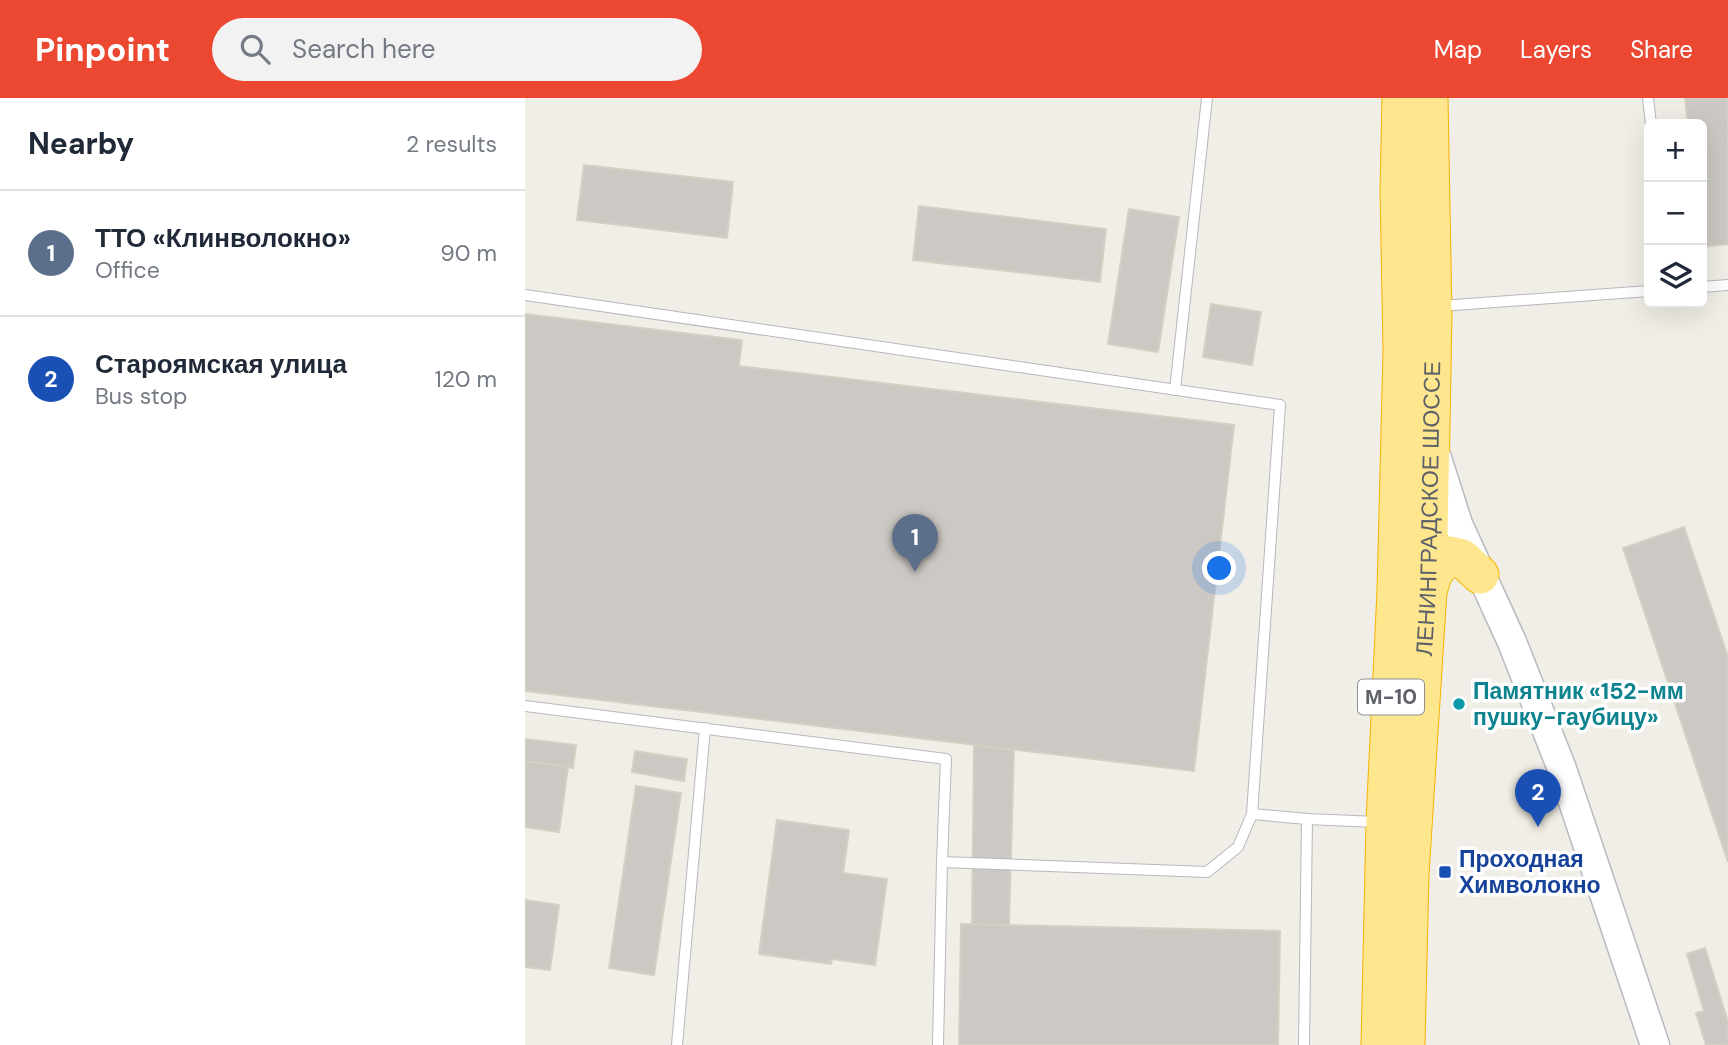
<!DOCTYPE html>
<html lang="en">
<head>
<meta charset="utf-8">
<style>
  :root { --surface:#fff; --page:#f2f2f3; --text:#1f2937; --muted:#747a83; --line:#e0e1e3; --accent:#eb4731 }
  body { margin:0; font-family:"DM Sans",sans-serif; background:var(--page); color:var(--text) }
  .controls { position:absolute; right:21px; top:21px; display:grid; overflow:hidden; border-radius:10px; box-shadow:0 7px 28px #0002 }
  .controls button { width:63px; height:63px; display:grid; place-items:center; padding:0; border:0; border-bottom:2px solid var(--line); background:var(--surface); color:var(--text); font:35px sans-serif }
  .you { position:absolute; left:695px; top:471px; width:24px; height:24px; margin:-18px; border:5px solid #fff; border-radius:50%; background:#1a73e8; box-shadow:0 0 0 10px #1a73e833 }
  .badge { display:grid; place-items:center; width:46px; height:46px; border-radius:50%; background:var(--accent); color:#fff; font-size:23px; font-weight:700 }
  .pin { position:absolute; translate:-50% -58px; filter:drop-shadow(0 2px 4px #0008) }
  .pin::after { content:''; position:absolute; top:37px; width:24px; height:21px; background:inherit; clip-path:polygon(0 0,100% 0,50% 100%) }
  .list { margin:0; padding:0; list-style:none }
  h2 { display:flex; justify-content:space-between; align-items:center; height:91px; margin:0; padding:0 28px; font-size:30px }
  h2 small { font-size:23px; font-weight:400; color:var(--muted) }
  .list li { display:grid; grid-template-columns:46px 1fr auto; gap:21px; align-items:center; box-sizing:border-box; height:126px; padding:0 28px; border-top:2px solid var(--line) }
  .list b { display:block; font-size:26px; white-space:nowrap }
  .list p { margin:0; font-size:23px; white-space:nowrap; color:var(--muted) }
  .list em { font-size:23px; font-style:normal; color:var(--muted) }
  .icon { flex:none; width:38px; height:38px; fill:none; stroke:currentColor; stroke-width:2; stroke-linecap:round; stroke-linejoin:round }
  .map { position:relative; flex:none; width:1203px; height:947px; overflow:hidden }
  header { display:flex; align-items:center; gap:42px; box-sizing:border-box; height:98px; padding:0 35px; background:var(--accent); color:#fff }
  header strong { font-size:33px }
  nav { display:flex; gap:38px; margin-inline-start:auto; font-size:24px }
  .search { width:490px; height:63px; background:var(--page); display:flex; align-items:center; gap:18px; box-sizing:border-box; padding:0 24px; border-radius:38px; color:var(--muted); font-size:26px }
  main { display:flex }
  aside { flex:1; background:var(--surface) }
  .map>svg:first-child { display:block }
</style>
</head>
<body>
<header>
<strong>Pinpoint</strong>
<div class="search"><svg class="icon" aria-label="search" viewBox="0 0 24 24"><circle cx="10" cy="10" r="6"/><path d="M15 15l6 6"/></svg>Search here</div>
<nav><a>Map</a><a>Layers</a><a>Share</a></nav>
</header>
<main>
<aside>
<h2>Nearby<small>2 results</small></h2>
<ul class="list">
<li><span class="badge" style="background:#5c6f8a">1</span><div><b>ТТО «Клинволокно»</b><p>Office</p></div><em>90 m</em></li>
<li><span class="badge" style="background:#1a4fb4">2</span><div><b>Староямская улица</b><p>Bus stop</p></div><em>120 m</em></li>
</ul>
</aside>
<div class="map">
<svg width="1203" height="947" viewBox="0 0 1203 947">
  <rect width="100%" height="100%" fill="#f0eee6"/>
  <g fill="#ccc8c3" stroke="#d5d0c4" stroke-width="2">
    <polygon points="1160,0 1203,0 1203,146 1177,149 1177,26 1163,26"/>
    <polygon points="59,67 208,84 202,140 52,122"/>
    <polygon points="394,108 581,131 575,184 388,162"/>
    <polygon points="604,111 654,119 633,254 583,246"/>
    <polygon points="686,206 736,214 727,267 678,259"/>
    <polygon points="0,216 217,242 214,268 709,327 669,673 0,593"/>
    <polygon points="1159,429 1203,559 1203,764 1098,450"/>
    <polygon points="0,641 51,647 48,670 0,663"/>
    <polygon points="449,647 489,652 484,827 447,827"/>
    <polygon points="110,653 162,661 159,683 107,674"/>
    <polygon points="0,663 43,669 34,734 0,729"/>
    <polygon points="111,688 156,695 129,877 84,870"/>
    <polygon points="252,722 324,732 318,775 362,781 350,867 307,861 306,866 234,856"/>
    <polygon points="0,802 34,807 25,872 0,869"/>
    <polygon points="436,826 755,833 753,947 434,947"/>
    <polygon points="1180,850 1203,924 1203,947 1181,947 1171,915 1179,913 1162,856"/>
  </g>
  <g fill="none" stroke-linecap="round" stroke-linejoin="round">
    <defs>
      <g id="lane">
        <polyline points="1123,0 1126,26"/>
        <polyline points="1177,189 1203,187"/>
        <polyline points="0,197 755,307 727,716 782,721 852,724"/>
        <polyline points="915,208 1124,193"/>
        <polyline points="650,292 682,0"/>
        <polyline points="0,608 421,661 417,764"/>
        <polyline points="152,947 180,630"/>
        <polyline points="413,947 417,764 682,774 713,749 727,716"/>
        <polyline points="779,947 782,721"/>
      </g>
      <polyline id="secondary" points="912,360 933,426 987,544 1037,671 1130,947"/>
      <g id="highway">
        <polyline points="903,493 909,474 925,457 937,460 955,477"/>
        <polyline points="855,947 860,724 871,493 877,252 874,93 876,0"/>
        <path id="s1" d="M881,947L885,776L903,493L908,217L904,0"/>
      </g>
    </defs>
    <use href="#lane" stroke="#b6b8bd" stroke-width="12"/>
    <use href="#secondary" stroke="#b7bac0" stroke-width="31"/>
    <use href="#highway" stroke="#f6b300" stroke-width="39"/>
    <use href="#lane" stroke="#fff" stroke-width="10"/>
    <use href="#secondary" stroke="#fff" stroke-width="28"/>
    <use href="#highway" stroke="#fee68f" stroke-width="37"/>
  </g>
  <circle fill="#0f9aa8" stroke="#fff" stroke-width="2.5" cx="934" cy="606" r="7"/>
  <rect fill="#1a4fb4" stroke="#fff" stroke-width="2.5" x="913" y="767" width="14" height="14" rx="3.5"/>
  <g text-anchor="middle" stroke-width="7" stroke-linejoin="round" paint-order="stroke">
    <rect fill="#fff" stroke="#8e9095" stroke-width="2" x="833" y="581.5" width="66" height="35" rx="5"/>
    <g font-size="21" font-weight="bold" fill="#5e6167">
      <text x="866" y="606">М-10</text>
    </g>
    <g font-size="23" fill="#5e6167" stroke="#fff">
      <text dy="8" stroke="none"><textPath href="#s1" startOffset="537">ЛЕНИНГРАДСКОЕ ШОССЕ</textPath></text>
    </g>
    <g font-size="23" font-weight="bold" fill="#0d838f" stroke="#fff" text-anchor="start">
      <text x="948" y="601">Памятник «152-мм<tspan x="948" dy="26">пушку-гаубицу»</tspan></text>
    </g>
    <g font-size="23" font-weight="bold" fill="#164399" stroke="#fff" text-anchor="start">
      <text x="934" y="769">Проходная<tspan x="934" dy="26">Химволокно</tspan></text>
    </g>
  </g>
</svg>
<div class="controls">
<button>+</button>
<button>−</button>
<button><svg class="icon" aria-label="layers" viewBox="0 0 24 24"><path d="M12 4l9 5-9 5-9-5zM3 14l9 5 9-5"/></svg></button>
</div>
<div class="you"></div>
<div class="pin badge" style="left:390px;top:474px;background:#5c6f8a">1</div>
<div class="pin badge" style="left:1013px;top:729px;background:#1a4fb4">2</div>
</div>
</main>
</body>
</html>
